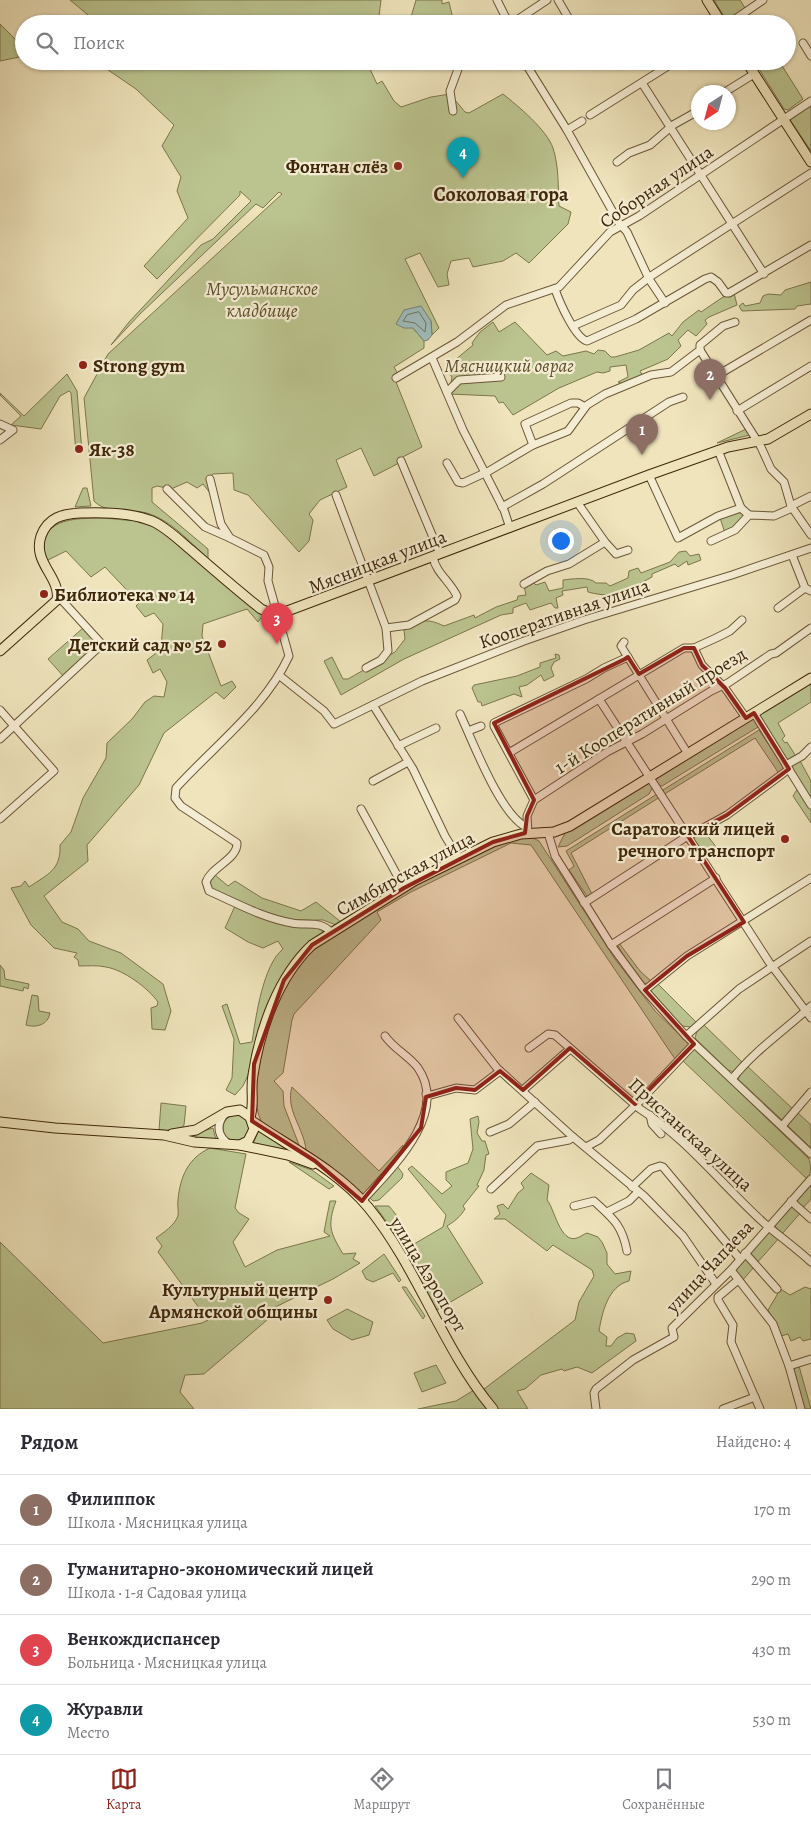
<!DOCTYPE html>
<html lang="ru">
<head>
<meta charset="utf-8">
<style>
  :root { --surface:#fff; --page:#f2f2f3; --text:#2b2b33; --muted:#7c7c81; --line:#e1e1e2; --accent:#8f2418 }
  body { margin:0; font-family:Alegreya,serif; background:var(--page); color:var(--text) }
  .compass { position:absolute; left:691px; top:85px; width:45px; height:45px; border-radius:50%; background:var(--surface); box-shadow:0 1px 4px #0004; rotate:216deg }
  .you { position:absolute; left:560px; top:540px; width:18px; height:18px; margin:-12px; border:4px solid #fff; border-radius:50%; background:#1a73e8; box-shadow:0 0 0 8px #1a73e833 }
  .badge { display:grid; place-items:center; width:32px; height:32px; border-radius:50%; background:var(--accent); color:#fff; font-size:16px; font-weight:700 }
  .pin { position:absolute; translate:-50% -41px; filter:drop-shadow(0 1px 2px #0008) }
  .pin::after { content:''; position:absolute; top:26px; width:18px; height:15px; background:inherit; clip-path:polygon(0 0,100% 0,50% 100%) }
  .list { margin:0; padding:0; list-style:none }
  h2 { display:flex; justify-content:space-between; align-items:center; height:65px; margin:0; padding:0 20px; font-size:21px }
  h2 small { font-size:16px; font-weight:400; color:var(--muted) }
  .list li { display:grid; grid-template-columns:32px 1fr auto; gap:15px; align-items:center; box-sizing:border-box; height:70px; padding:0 20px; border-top:1px solid var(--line) }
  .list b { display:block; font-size:19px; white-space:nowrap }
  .list p { margin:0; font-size:16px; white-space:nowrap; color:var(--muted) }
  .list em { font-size:16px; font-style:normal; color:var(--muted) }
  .icon { flex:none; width:28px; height:28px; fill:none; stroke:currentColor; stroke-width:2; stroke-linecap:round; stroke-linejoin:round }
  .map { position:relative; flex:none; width:811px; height:1409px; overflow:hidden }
  .search { position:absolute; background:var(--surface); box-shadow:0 1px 4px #0004; left:15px; right:15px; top:15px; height:55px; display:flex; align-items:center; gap:12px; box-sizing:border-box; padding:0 18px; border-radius:28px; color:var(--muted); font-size:19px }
  .sheet { height:345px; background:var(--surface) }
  nav { display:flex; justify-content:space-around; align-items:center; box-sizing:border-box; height:70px; border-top:1px solid var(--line); background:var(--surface); font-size:14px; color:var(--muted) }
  nav a { display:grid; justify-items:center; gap:2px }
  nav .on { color:var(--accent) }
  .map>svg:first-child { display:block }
</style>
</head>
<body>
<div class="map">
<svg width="811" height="1409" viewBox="0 0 811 1409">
  <rect width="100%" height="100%" fill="#efe4bc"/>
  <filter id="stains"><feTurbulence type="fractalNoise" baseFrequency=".004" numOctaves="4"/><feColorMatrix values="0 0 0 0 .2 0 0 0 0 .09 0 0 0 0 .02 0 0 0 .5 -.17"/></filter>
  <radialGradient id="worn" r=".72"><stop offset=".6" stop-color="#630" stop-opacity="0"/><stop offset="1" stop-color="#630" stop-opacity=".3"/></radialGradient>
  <g fill="#bbc48f" stroke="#7c764c">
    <polygon points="70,0 381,0 378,24 82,24 88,15"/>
    <polygon points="416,0 442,0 442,4 449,2 454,23 409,24"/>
    <polygon points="714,0 740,0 745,8 729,19 725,18"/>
    <polygon points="0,24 24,48 24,56 0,61"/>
    <path d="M95,61H369L370,69L377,84L382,81L394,101L401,107L431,97L450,94L465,112L469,113L503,94C518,106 547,130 553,148C559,166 558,187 559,206L571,212L568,224L529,263L516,253L503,261L473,267L469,258L451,261L447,274L449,285L438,287L420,253L405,259L439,328L432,335L431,321L413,328L424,341V348L394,367L398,374L394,377L422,447L397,460L399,463L374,476L361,448L336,460L347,487L320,500L309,514L313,520L309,541L299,552L248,495L234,490L233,473L213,474L207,480L210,493L203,484L197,488L187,482L171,489L157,486L152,488V502L208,549V559C191,543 167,516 142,512C126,510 105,513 94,501L84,398L108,354L282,194L279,192L263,208L256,204L141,313L111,345L129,322L201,245L213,239L251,201L240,191V195L157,279L144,266L188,218L177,191L181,177L162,146L174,125L136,89Z"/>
    <polygon points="754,61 779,61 803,99 788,110 784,109"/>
    <polygon points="810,106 811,108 811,151 790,120"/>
    <polygon points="811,282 811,304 797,306 795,309 742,311 739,306 743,303 745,306 760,303 763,296 768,294 781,295 785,290"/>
    <polygon points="734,293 737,305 709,317 705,320 707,324 696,336 688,330 678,340 681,346 668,359 640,371 643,376 623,384 618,382 628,377 626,365 610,367 610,371 603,373 597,372 559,388 513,415 503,402 499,403 495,396 449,394 452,377 445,368 456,362 455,360 473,345 472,343 480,332 493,322 499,332 515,322 547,355 556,351 563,356 586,351 594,354 598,350 605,351 611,357 615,357 639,350 669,333 672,336 683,322 699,310 701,312 726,295"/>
    <polygon points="67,374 77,391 82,452 80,454 76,453 71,393 69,391 60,396 41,429 11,425 21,416 0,395 0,393 24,416"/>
    <polygon points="746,429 750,435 717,443"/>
    <polygon points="83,488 87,488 91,506 75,507"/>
    <polygon points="739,512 747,516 739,527 725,533 720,518"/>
    <path d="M104,518L135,521L157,528L263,615L258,622L247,609L203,624L202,636L221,686L232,681L236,687L224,699L216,692L164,733L139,785L87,845L88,861L44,896L62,922L78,929L89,941L121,953L163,984L171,1011L165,1030L152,1029L151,1008L157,1006L158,1002C148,988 124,970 106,967C98,965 87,966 79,966L78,960L74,957L77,953L54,948L31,925L11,888L21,886L25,881L29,887C48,874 61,870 60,845L71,832L83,798L106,758L107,743L132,719L145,702L154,696L164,697L167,682L160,669L153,673L147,660L155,654L152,645L161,647L163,624L154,613L145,617L136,606L139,603L105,567L91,577L66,551L46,561C34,518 74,518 104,518Z"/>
    <path d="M686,551L690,556L699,554L701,560L688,565L687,561L678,567L675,564L652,574V577C627,590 618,600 588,592L587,587L562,591L563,595L556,598L558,608H555L551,603L530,610L526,603L513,608V613L501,615L404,659L341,695L324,661L332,657L343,679H348L395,652L405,639L404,630C422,621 425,617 444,626L474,615L475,618L496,607L517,600L518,596L526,595L524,586L532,581L536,585L545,582L549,591L563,588V580C572,579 589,576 596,583H606L610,586L628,578L629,571L638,568L641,573L670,562L679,552Z"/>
    <polygon points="83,628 97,644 65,678 48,659"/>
    <polygon points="555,654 559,655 560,659 554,662 551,668 554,676 544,681 541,675 527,685 519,687 522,697 514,694 482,706 481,702 478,702 472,688 474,685 517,676 540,667 540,663 556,658"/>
    <polygon points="811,682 811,702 778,723 785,736 782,739 785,743 787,742 797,758 788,762 759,714"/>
    <polygon points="752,719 754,719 758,727 662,786 657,785 654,778"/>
    <polygon points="759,730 785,769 780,775 755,738 663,795 663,790"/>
    <polygon points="799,759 811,781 811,801 789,764"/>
    <polygon points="648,781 653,787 649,794 567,846 558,847 565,833"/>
    <polygon points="798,788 811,810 811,823 793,796"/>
    <polygon points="657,794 660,797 571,853 593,896 587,896 569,870 574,866 566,851"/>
    <polygon points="703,830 717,848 704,857 692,837"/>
    <path d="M529,836L539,841L615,959L655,1011L809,1159C811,1164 811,1174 808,1180L682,1060L675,1059L531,845L511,843L411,892L377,912L381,920L294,1014L292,1020L283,1073L274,1081L283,1091L284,1106L299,1145C288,1141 266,1132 261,1121C246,1091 270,1011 286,984C293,971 303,958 314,948C382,905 450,856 529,836Z"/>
    <polygon points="215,875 228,886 235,881 262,898 301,911 316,902 341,922 336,925 323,920 294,920 269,915 211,890 210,882"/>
    <path d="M235,906L319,928L323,931C319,941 302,947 295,957C271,993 257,1033 248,1075L243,1086L235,1095L226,1090L232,1078L234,1039L222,1006L227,1004L240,1044L252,1042C256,1016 263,965 283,949L278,941L263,948L248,942L225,928Z"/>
    <path d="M619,943L640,971L652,982L645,984C635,973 625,959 618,946Z"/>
    <polygon points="0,965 4,970 5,979 29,984 28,989 24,987 23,991 0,986"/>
    <polygon points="657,983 697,1023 691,1027 682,1026 652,992 651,990"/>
    <path d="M32,995L38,996L39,1011L50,1013C48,1025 36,1028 26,1025Z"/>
    <polygon points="703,1024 743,1063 734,1072 728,1070 695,1038 697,1031"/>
    <polygon points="746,1065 794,1110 782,1120 738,1079"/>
    <path d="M292,1087L379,1171L403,1145V1152L366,1194L363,1195L329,1166L306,1150C304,1128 285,1110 292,1087Z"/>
    <polygon points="161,1103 186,1106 184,1125 180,1130 159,1130"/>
    <polygon points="796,1111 811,1125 811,1148 788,1126 788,1122"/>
    <circle cx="236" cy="1128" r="13"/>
    <path d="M478,1116L479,1122L477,1133L482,1141H485L489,1154L486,1155L484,1170L477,1185L479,1186L463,1206L465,1209C460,1217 455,1221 447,1226L483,1283L437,1310L389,1225L375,1206H389C399,1218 411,1233 404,1250L443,1227L446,1215L408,1169L412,1166L442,1194L452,1186L446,1180V1172L468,1163L473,1149L470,1119Z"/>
    <polygon points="213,1128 216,1140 187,1137 187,1136"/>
    <polygon points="259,1130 292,1152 253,1144"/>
    <path d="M210,1148L246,1154L235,1208L239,1213L249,1219L233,1242L245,1267L277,1250L330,1236L324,1232L330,1201H336C327,1226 330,1232 343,1254L356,1253L353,1259L360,1263L333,1279L263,1313L274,1314L204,1374L185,1375L180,1392L194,1409H0V1242L103,1343L202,1323L208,1320L158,1252L162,1246L156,1238C164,1232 174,1226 178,1216C179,1211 177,1205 178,1200C180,1177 188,1158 210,1148Z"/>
    <polygon points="289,1162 312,1170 334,1186 329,1189"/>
    <polygon points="397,1166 403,1174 402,1178 379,1200 373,1201 369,1197"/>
    <path d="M531,1173L549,1185L547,1200C554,1207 560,1244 577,1238C580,1237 584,1234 587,1233L598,1237L602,1242L607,1253V1264L615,1274L631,1271L629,1281C608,1286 602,1313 599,1331L607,1337L606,1346H611L617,1338L626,1333L634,1334L636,1341L592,1373L577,1367L564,1371L562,1369L541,1375L525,1389L517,1391L528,1409H498L484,1389L575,1320L579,1302L594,1276L592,1270L553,1245L547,1251L505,1219H494L500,1214L497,1206L503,1204L508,1209L518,1193L524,1188L521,1183Z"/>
    <polygon points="811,1185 811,1199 802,1209 796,1202"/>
    <polygon points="791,1206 802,1211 782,1234 774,1225"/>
    <polygon points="770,1230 780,1237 756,1264 749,1254"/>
    <polygon points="384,1254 401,1280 399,1282 393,1273 373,1282 366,1279 362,1271"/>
    <polygon points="744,1258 754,1267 742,1281 736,1270"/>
    <polygon points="402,1287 406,1287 425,1316 423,1319"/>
    <polygon points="805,1287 811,1289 811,1339 803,1341 800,1337 791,1341 788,1334 781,1336 768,1310 777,1295 779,1288 790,1295"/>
    <polygon points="347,1309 373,1322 369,1335 352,1340 333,1329 327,1320"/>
    <polygon points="436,1365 446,1383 422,1392 414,1373"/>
    <polygon points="799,1366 811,1409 803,1409 792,1367"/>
    <polygon points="474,1390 488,1409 418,1409 456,1401"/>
  </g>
  <polygon fill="#9fbcbc" stroke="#788074" points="421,306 431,321 432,335 428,340 424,341 413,328 404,328 396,324 404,310"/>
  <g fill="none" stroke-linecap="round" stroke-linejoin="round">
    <polygon stroke="#6e7262" stroke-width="1" points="419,312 426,323 425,332 415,323 403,321 407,315"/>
    <defs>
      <g id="minor">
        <polyline points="497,0 509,24"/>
        <polyline points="558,0 572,24"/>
        <polyline points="511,24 547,0"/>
        <polyline points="728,24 763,0"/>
        <polyline points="803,43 811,56"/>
        <polyline points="524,61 567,130 619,223 627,232 649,279 665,303"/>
        <polyline points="642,83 764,274"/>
        <polyline points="725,92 754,74"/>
        <polyline points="453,111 450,91 461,61"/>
        <polyline points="590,115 676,61"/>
        <polyline points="567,130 582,121"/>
        <polyline points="617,162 629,153 650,145 673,125 698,111"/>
        <path d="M555,289C559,301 575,338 587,341L636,319L705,279L711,277L718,282L726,293H729L811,245"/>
        <polyline points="573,326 621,305 633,290 651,276 811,173"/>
        <polyline points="700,350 761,447 771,469 784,482 791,506 811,535"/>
        <polyline points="432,358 463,430 504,510 510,528"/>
        <polyline points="716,376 811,320"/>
        <polyline points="396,378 457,342 506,305 559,287 610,232 639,216 811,101"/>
        <polyline points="447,392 459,380 501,377"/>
        <polyline points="737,411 811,366"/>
        <polyline points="0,424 13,430 0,440"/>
        <polyline points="533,445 525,424 571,403 578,403 585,407"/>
        <polyline points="718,450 741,508 749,515"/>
        <polyline points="401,461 440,554"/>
        <polyline points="447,463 458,482 463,483 489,471 533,445 568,431 587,405 605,394 651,375 671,372 700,350 700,345 723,326 735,322"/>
        <polyline points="649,475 678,538 718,516 741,508"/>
        <path d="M210,479L221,524L230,538L264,555L269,567L268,581L289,656C265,708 214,746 176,788L175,798L181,806L237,843C238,859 211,867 206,882L209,891C236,903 263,918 292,923C306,926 322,920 331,933"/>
        <polyline points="167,489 205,527 230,538"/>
        <polyline points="336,495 386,628 388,651 381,660 366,668"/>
        <polyline points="577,502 605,542"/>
        <polyline points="791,506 811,496"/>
        <polyline points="502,507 543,484 669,402 683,397"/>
        <polyline points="711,541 735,530 749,515 774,516 792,508"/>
        <polyline points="792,555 805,588 811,591"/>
        <polyline points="524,584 547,571 569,564 605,542 616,554 628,550"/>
        <polyline points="778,608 805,588"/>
        <path d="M386,628L409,625L455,600L457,596C450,581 436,573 433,557"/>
        <polyline points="624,642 621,646 688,754"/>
        <polyline points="694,648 702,665 725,688 746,718"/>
        <polyline points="280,676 324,711 334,724 422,681 524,641 584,620 732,575 811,548"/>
        <polyline points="599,699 769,962 811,1018"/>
        <polyline points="373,705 413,769 445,836 459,859"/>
        <polyline points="0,710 54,771 0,819"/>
        <polyline points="754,713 811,805"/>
        <path d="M460,714C473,742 500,814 526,827"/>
        <polyline points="468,731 481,726"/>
        <polyline points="0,739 100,646 100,642 58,596"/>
        <polyline points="398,746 436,728"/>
        <polyline points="509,753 684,648 694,648 716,638 730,631 742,620"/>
        <polyline points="786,765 802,756 811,747"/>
        <polyline points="373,781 408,762"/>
        <polyline points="534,800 494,726 494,723 586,679 604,668 628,657"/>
        <polyline points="361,809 404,888"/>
        <polyline points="528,833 527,816 534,800 607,752 642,734 711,691 728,683 771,654 776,653 811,628"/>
        <polyline points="548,833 555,856 611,945 642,987 686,1036 811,1154"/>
        <polyline points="584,903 683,839 727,815 789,769"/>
        <polyline points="611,945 716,878"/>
        <polyline points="645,990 687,956 811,878"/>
        <polyline points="458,1018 497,1068 573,1137 644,1196 683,1236 716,1284"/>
        <polyline points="686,1036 739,989 811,941"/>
        <path d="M529,1048L548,1034L555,1035L640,1109C687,1139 722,1185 764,1223C779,1236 796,1248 811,1262"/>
        <path d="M732,1079C756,1049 784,1031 811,1006"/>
        <polyline points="523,1090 570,1049"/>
        <polyline points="426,1094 431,1095 456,1088 475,1090 500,1071"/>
        <polyline points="650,1115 652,1124 661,1134"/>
        <path d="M223,1116C216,1126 218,1137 229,1144"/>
        <polyline points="782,1126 811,1092"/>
        <polyline points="490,1132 509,1124 535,1102"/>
        <polyline points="586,1147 599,1140 640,1101 694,1044"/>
        <polyline points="632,1187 651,1169 660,1166 663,1167 740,1259"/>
        <polyline points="491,1189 537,1146 569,1140 573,1137"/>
        <path d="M362,1201C390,1170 450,1114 418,1068C409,1056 394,1049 385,1036"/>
        <polyline points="791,1201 811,1219"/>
        <path d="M574,1206L594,1201C612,1218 622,1224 627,1251"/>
        <polyline points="607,1212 629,1201 638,1192"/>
        <polyline points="745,1253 777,1289"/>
        <polyline points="731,1270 773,1324 789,1366 801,1409"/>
        <polyline points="738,1280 718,1297 718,1300 733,1325 731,1342 760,1409"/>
        <polyline points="789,1366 811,1359"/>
        <polyline points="596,1409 594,1393 596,1389 633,1360 674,1337 672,1328 731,1270 811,1179"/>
        <polyline points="723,1409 755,1397"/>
      </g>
      <g id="major">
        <polyline points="707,0 722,24"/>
        <polyline points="746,61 811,162"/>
        <path d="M0,651L57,600C61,577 32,563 41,536C48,517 63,514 80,513C103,512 131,512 152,521C166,527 179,540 191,550C214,570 237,590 261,609L270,613H282L649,475L728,447L768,439L811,414"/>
        <path d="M250,1117C255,1103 250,1090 253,1075C260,1029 278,977 312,945L414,881L493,842L521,834L554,832L570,826L811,678"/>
        <path d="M252,1121C291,1148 337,1170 368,1207C418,1268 442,1348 493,1409"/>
        <polyline points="0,1122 55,1128 164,1135 194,1142 240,1145 288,1155 313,1164"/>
        <polyline points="172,1134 196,1130 227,1112 240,1110 250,1117 254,1129 248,1141 240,1145"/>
      </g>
    </defs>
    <use href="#minor" stroke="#6a5636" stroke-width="9"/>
    <use href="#major" stroke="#3e2709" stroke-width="11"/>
    <use href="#minor" stroke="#f5edd3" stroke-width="7"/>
    <use href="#major" stroke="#efe4bc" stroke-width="9"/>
  </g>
  <path fill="#8f2418" fill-opacity="0.2" stroke="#8f2418" stroke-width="4" stroke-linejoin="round" d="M684,648H694L702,665L725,688L746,718L754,713L789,769L727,815L688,836L744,922L687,956L645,990L694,1044L635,1104L570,1048L523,1090L500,1071L475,1090L456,1088L426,1097L421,1128L362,1201L315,1161L252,1121L254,1064L284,980L312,945L404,888L493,842L525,833L527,816L534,800L494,723L625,659L628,657L639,674Z"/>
  <g fill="#8f2418" stroke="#f5edd3" stroke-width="2">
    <circle cx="398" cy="166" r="5"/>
    <circle cx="83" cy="365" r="5"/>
    <circle cx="79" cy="449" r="5"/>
    <circle cx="44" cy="594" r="5"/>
    <circle cx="222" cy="644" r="5"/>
    <circle cx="785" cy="839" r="5"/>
    <circle cx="328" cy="1300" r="5"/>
  </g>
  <g text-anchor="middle" stroke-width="4.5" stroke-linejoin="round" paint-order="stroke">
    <g font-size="19" font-weight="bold" fill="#3e2709" stroke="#f5edd3" text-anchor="end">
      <text x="388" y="173">Фонтан слёз</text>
      <text x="93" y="372" text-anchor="start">Strong gym</text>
      <text x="89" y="456" text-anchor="start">Як-38</text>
      <text x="54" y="601" text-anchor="start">Библиотека № 14</text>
      <text x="212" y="651">Детский сад № 52</text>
      <text x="775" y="835">Саратовский лицей<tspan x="775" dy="22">речного транспорт</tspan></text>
      <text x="318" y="1296">Культурный центр<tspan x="318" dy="22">Армянской общины</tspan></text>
    </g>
    <g font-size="19" fill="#3e2709" stroke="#f5edd3">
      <text transform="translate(656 186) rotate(-34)" y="7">Соборная улица</text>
      <text transform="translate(377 561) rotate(-21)" y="7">Мясницкая улица</text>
      <text transform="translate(564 613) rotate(-19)" y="7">Кооперативная улица</text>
      <text transform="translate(650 710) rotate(-32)" y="7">1-й Кооперативный проезд</text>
      <text transform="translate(405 873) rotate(-29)" y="7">Симбирская улица</text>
      <text transform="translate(691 1134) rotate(42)" y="7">Пристанская улица</text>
      <text transform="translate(709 1266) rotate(-47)" y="7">улица Чапаева</text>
      <text transform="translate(429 1274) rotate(59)" y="7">улица Аэропорт</text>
    </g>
    <g font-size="19" font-style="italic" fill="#5d4e2a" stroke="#f5edd3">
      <text x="262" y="295">Мусульманское<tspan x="262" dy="22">кладбище</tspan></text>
      <text x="509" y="372">Мясницкий овраг</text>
    </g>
    <g font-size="20" font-weight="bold" fill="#3e2709" stroke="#f5edd3">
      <text x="501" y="201">Соколовая гора</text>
    </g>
  </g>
  <rect width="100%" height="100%" filter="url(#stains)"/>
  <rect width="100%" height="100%" fill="url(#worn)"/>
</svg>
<svg class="compass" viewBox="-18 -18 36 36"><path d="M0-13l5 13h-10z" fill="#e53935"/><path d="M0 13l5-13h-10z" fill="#7c7c81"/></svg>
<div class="you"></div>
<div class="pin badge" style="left:642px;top:455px;background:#8d6e63">1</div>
<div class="pin badge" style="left:710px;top:400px;background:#8d6e63">2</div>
<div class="pin badge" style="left:277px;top:644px;background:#e0444e">3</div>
<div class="pin badge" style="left:463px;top:178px;background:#0f9aa8">4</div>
<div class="search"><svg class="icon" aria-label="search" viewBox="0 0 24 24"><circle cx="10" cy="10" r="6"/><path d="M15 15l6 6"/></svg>Поиск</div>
</div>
<section class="sheet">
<h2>Рядом<small>Найдено: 4</small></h2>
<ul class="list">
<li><span class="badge" style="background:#8d6e63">1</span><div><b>Филиппок</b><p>Школа · Мясницкая улица</p></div><em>170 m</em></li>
<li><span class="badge" style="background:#8d6e63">2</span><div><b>Гуманитарно-экономический лицей</b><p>Школа · 1-я Садовая улица</p></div><em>290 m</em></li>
<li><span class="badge" style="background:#e0444e">3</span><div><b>Венкождиспансер</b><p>Больница · Мясницкая улица</p></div><em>430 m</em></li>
<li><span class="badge" style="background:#0f9aa8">4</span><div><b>Журавли</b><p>Место</p></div><em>530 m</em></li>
</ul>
</section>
<nav>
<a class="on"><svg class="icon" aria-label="map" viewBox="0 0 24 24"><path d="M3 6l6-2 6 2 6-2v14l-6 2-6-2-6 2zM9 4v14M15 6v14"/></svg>Карта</a>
<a><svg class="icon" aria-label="directions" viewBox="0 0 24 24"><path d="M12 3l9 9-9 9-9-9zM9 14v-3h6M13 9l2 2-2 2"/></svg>Маршрут</a>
<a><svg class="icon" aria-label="saved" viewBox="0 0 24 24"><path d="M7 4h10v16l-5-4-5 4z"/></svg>Сохранённые</a>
</nav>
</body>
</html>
